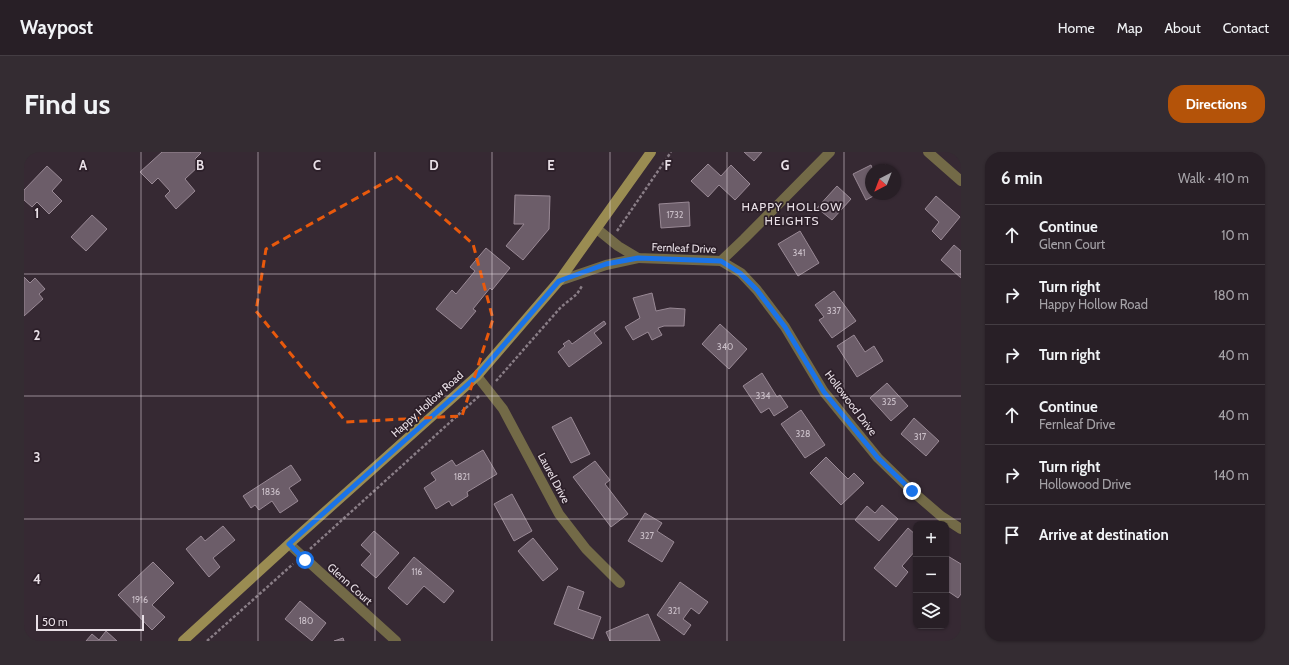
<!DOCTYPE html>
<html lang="en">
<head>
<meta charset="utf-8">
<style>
  :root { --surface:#281f26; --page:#342c32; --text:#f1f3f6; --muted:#a5a2a7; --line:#443d43; --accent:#b45309 }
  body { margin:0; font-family:Cabin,sans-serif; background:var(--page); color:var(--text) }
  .controls { position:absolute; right:12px; bottom:12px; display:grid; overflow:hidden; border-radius:8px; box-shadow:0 1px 3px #0004 }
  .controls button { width:36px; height:36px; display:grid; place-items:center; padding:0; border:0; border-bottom:1px solid var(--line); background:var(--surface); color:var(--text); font:20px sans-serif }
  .compass { position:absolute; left:841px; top:12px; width:36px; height:36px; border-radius:50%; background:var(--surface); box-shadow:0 1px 3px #0004; rotate:222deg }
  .scale { position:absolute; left:12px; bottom:10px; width:108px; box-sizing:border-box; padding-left:4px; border:2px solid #e9e0e7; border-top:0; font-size:11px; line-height:14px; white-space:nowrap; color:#e9e0e7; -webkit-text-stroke:3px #2c1f29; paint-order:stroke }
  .stop { position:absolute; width:12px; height:12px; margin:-9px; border:3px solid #1a73e8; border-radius:50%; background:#fff }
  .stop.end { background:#1a73e8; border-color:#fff; box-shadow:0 1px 4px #0008 }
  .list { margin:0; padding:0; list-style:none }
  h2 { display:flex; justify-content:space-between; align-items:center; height:52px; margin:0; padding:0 16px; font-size:17px }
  h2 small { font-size:13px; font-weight:400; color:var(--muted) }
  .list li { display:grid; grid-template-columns:26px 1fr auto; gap:12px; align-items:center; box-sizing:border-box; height:60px; padding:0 16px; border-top:1px solid var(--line) }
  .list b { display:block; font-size:15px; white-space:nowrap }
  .list p { margin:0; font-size:13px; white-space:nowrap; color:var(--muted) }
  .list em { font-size:13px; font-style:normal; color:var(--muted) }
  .icon { flex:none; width:22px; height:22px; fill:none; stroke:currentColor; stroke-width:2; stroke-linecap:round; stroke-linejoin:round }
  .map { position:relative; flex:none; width:937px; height:489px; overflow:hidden; border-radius:16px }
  header { display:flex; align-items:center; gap:24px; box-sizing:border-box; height:56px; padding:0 20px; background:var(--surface); border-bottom:1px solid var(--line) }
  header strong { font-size:19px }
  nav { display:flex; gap:22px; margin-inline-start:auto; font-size:14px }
  .intro { display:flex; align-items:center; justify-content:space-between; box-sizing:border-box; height:96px; padding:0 24px }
  h1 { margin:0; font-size:28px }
  .button { padding:10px 18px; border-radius:16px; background:var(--accent); color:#fff; font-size:14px; font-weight:700 }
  main { display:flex; gap:24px; padding:0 24px }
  aside { flex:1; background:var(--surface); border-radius:16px; box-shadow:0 1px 3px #0004 }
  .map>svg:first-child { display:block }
</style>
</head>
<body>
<header>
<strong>Waypost</strong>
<nav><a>Home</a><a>Map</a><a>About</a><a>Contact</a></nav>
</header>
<div class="intro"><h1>Find us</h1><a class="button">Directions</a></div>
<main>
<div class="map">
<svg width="937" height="489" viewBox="0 0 937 489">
  <rect width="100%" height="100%" fill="#362933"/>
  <g fill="#6c5d69" stroke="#998995">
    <polygon points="138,0 176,0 177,1 171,7 177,12 161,27 171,39 152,57 141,44 146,39 134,26 128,32 116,20"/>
    <polygon points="720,0 738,0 730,9"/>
    <polygon points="684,12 697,24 707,13 726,32 711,48 695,33 684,45 667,29"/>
    <polygon points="847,13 849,18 847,18 847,42 853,42 842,48 829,22"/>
    <polygon points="862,13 865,18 852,18"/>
    <polygon points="23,14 38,28 28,39 38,49 25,62 13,50 8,55 0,48 0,38"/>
    <polygon points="813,34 827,47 808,68 793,56"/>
    <polygon points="491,43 526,44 525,77 499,108 482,94 500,72 490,72"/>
    <polygon points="912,44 936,65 917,88 908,79 915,70 901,57"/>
    <polygon points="665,50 666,74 637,76 635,52"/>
    <polygon points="68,63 83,77 62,99 47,85"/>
    <polygon points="776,79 795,111 774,124 754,92"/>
    <polygon points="930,93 937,99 937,126 917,108"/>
    <polygon points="462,96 486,116 468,138 466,136 449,157 452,159 437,177 412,157 428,138 432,142 451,119 446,115"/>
    <polygon points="0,125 6,131 11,126 21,137 15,142 19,147 0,164"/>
    <polygon points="810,139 832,169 808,186 795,168 800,165 791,153"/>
    <polygon points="628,141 632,159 646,156 661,157 660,174 640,174 634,176 638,183 628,188 624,180 609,188 601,175 616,166 609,146"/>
    <polygon points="580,169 582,172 570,181 578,191 545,215 534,200 541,194 539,192 545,188 548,192"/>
    <polygon points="696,172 723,197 705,217 678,192"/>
    <polygon points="830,183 841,200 850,194 859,209 833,225 813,194"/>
    <polygon points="738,221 753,245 756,243 764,255 750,264 745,256 737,261 719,234"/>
    <polygon points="863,231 884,254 867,269 846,246"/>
    <polygon points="777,258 801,293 781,306 757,272"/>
    <polygon points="547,265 566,302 547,311 528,275"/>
    <polygon points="890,266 915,289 902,304 877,282"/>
    <polygon points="459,298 473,322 443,340 444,344 428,354 425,349 412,357 400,336 412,328 407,321 428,308 432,314"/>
    <polygon points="802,305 824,327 830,321 840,331 817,353 786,321"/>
    <polygon points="571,309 586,328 581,332 604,362 587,375 549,325"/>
    <polygon points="267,313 277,328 265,336 274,349 256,361 248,349 235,358 231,353 227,356 219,344"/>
    <polygon points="488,342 508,379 490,389 470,352"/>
    <polygon points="858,353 874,367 855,389 831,368 843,354 851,361"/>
    <polygon points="621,361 638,371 633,379 650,390 638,410 604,389"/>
    <polygon points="199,374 211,388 189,406 196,415 185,425 162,397 177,384 181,389"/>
    <polygon points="884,376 892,383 892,398 878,414 884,420 872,435 850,416"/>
    <polygon points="350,379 375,401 352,426 337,413 347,402 337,393"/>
    <polygon points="509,386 534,417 519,429 494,399"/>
    <polygon points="922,403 937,412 937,442 934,446 922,438"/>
    <polygon points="390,405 430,439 420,451 400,434 383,453 364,436"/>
    <polygon points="129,410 150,431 128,453 141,465 128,478 94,443"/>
    <polygon points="656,430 684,450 675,462 667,456 659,467 667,473 660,483 633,463"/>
    <polygon points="544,434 560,440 554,457 577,465 569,487 530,472"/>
    <polygon points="276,449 302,471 288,489 261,467"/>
    <polygon points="624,462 636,489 586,489 582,480"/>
    <polygon points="82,479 93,489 62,489 68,482 75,488"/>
    <polygon points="319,486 320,489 310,489"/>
  </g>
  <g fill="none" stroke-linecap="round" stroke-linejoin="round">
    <g stroke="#897d86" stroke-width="2.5" stroke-dasharray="3 2" stroke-linecap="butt">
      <polyline points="593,79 647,0"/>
      <polyline points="472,229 537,155 553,142 558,134"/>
      <polyline points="286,397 455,244"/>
      <polyline points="183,489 269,412"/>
    </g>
    <g stroke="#736a47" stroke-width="10">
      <polyline points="904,0 937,29"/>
      <polyline points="573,77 594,94 614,106 697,109 720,87 806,0"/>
      <polyline points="697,109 717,121 733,138 761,175 800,240 854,306 888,339 917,364 937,377"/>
      <polyline points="535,129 582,113 614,106"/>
      <polyline points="453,224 479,257 535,362 562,397 596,431"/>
      <polyline points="265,392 372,489"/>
    </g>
    <polyline stroke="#9a8c52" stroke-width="10" points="159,489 265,392 453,224 535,129 627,0"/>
  </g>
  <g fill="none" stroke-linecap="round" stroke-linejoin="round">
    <polyline stroke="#1a73e8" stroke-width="5" points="281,408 265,392 453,224 535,129 582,112 614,106 697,109 716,121 733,138 761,175 800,240 854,306 888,339"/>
  </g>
  <path fill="none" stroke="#e8590c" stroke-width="3" stroke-dasharray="8 5" stroke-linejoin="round" d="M372,24L449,92L469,167L438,264L322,270L232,159L242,97Z"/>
  <path fill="none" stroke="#e9e0e7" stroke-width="1" stroke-opacity="0.55" d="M117,0V489M234,0V489M351,0V489M468,0V489M586,0V489M703,0V489M820,0V489M0,122H937M0,244H937M0,367H937"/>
  <g text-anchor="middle" stroke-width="3.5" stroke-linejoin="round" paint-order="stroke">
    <g font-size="9" fill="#cabfc8">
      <text x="651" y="66">1732</text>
      <text x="775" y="104">341</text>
      <text x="810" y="162">337</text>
      <text x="701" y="198">340</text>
      <text x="739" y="247">334</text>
      <text x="865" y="253">325</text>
      <text x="779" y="285">328</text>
      <text x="896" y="288">317</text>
      <text x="438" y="328">1821</text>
      <text x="247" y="343">1836</text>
      <text x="623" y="387">327</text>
      <text x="393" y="423">116</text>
      <text x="116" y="451">1916</text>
      <text x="650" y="462">321</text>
      <text x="282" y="472">180</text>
    </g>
    <g font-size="11" fill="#e9e0e7" stroke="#2c1f29">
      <text transform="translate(660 96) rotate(2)" y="4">Fernleaf Drive</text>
      <text transform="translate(827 251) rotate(53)" y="4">Hollowood Drive</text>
      <text transform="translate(403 252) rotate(-42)" y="4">Happy Hollow Road</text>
      <text transform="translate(530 326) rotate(62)" y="4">Laurel Drive</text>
      <text transform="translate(326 432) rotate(42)" y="4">Glenn Court</text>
    </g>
    <g font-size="12" letter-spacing="1" fill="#e9e0e7" stroke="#2c1f29">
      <text x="768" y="59">HAPPY HOLLOW<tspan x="768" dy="14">HEIGHTS</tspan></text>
    </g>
  </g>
  <g font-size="13" text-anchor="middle" font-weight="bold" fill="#e9e0e7" stroke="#2c1f29" stroke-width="3.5" stroke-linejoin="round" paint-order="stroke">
    <text x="59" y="18">A</text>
    <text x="176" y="18">B</text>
    <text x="293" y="18">C</text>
    <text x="410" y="18">D</text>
    <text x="527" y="18">E</text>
    <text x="644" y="18">F</text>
    <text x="761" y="18">G</text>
    <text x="13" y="66">1</text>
    <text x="13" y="188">2</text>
    <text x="13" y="310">3</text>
    <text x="13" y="432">4</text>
  </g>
</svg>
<div class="controls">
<button>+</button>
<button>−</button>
<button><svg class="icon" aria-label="layers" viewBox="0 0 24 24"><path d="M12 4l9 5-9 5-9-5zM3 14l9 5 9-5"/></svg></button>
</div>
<svg class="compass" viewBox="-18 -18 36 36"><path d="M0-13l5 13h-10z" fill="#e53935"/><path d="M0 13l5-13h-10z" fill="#a5a2a7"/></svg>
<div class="scale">50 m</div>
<div class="stop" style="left:281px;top:408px"></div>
<div class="stop end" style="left:888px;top:339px"></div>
</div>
<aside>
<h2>6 min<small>Walk · 410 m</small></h2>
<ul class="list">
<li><svg class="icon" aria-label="ahead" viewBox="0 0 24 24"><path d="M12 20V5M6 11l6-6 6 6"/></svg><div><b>Continue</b><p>Glenn Court</p></div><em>10 m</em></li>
<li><svg class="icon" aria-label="right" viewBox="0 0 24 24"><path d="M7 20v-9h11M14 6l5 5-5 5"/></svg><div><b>Turn right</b><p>Happy Hollow Road</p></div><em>180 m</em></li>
<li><svg class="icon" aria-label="right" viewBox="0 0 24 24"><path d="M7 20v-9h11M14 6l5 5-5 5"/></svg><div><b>Turn right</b></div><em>40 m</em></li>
<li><svg class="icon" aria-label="ahead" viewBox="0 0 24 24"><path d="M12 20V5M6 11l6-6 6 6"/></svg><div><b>Continue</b><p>Fernleaf Drive</p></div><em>40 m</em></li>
<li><svg class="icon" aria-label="right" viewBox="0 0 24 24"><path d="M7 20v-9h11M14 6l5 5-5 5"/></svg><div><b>Turn right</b><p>Hollowood Drive</p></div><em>140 m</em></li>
<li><svg class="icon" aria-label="arrive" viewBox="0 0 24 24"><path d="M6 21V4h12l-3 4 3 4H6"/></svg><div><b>Arrive at destination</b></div></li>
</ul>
</aside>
</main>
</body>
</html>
